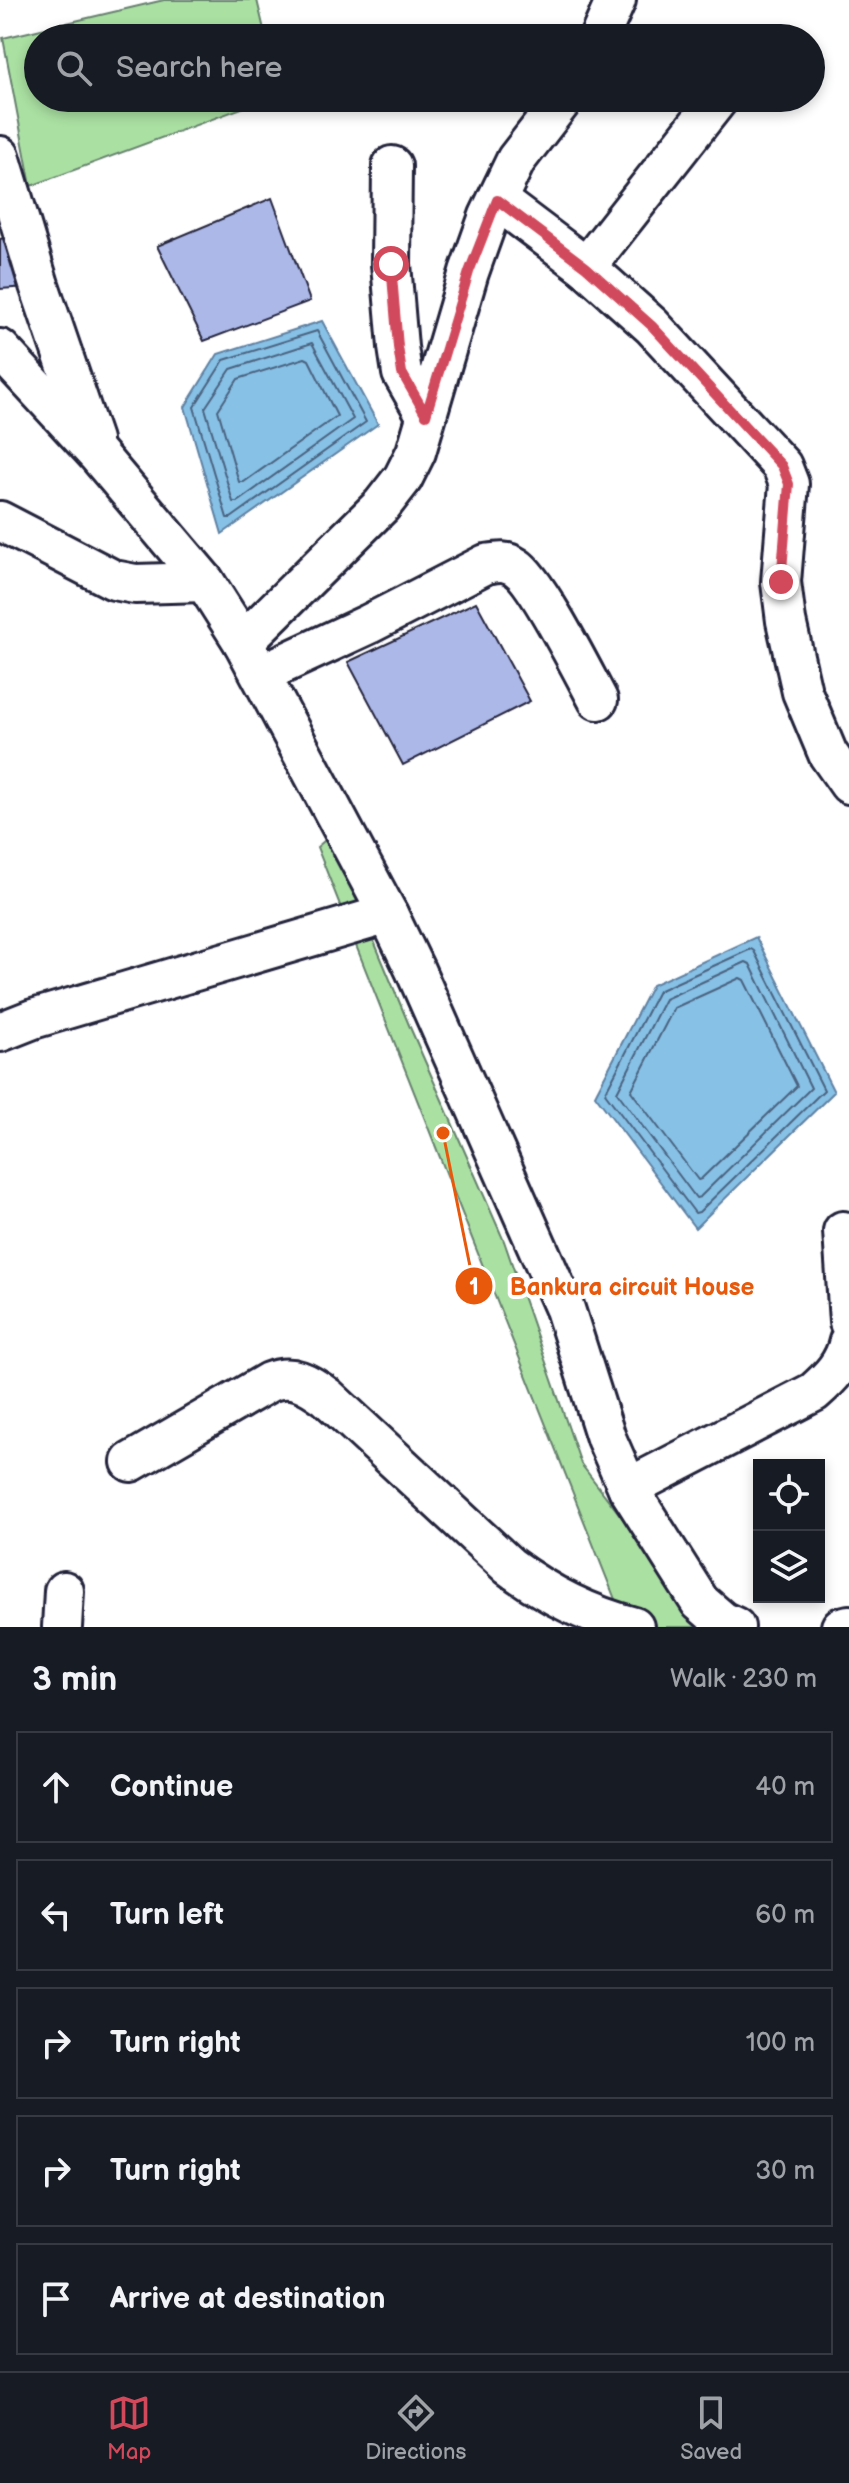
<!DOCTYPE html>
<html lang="en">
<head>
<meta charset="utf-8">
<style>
  :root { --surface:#171b24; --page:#20242c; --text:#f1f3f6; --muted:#9ea1a6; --line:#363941; --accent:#d1495b }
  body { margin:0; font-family:"Balsamiq Sans",sans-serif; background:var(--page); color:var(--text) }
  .controls { position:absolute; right:24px; bottom:24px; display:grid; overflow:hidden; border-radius:0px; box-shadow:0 4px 12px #0003 }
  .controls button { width:72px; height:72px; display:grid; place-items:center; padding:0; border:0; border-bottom:2px solid var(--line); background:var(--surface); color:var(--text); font:40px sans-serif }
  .stop { position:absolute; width:24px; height:24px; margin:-18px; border:6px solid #d1495b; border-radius:50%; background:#fff }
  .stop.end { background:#d1495b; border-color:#fff; box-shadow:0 2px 8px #0008 }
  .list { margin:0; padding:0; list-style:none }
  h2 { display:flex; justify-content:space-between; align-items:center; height:104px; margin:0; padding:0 32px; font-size:34px }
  h2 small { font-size:26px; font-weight:400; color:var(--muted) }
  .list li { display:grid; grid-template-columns:52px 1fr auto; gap:24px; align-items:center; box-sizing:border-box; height:112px; margin:0 16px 16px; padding:0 16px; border:2px solid var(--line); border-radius:0px }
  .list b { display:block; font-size:30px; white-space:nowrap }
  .list em { font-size:26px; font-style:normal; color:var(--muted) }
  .icon { flex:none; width:44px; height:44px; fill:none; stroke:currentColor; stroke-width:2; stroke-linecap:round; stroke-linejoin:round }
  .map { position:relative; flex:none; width:849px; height:1627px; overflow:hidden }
  .search { position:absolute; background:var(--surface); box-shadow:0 4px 12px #0003; left:24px; right:24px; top:24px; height:88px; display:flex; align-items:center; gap:20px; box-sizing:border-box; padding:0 28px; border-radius:44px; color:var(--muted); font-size:30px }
  .sheet { height:744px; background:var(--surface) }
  nav { display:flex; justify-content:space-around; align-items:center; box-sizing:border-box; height:112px; border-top:2px solid var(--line); background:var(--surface); font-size:22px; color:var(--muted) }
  nav a { display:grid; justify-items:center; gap:4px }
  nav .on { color:var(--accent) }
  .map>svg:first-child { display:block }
</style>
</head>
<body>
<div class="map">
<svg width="849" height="1627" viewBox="0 0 849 1627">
  <rect width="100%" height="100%" fill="#fff"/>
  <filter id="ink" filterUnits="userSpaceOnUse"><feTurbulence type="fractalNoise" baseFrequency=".0125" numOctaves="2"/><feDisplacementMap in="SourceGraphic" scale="16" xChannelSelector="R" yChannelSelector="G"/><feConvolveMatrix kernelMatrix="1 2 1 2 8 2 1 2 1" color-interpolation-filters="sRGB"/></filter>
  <g filter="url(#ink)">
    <g fill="#aae0a2" stroke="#66816e" stroke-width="2">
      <polygon points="164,0 257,0 266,38 38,38 38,98 269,98 31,186 3,38"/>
      <polygon points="330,836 409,1025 504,1241 581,1464 706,1627 626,1627 317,847"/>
    </g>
    <g fill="#87c1e6" stroke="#5f81a2" stroke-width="2">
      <polygon points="322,321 378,424 222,534 185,407 218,354"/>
      <polygon points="756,937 834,1092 695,1228 595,1095 652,985"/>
    </g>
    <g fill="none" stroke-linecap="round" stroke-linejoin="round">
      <g stroke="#4a627f" stroke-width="2">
        <polygon points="317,331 366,422 231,518 227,518 194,407 224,360"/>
        <polygon points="312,343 353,419 237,502 233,502 205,408 231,369"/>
        <polygon points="305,358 309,360 337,416 244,482 239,482 218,410 238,379"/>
        <polygon points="751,949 754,951 824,1090 699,1212 695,1213 605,1093 658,991"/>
        <polygon points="746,962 750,964 811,1088 700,1197 696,1198 617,1092 665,999"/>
        <polygon points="740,978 744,980 797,1086 701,1179 698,1180 631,1091 674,1008"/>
      </g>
    </g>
    <g fill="#acb8e8" stroke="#22223b" stroke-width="2">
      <polygon points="272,198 310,301 204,341 157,246"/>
      <polygon points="7,237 27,287 0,289 0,239"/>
      <polygon points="476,602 530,701 403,765 348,662"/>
    </g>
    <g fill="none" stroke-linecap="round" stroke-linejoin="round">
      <defs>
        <g id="minor">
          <polyline points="599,38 616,0"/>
          <polyline points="0,156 39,285 92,440"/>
          <polyline points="392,166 391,264 398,347 402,373 426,415"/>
          <polyline points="497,200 586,267 652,326 782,466 789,484 781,582 786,621 802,692 828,754 849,784"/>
          <polyline points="586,267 719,98"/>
          <polyline points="0,349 97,454 205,582 243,642 388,914 415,970 565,1309 606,1438 628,1488 700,1602 722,1621 735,1627"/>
          <polyline points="0,521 114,580 135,584 205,582"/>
          <polyline points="243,642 382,505 403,478 416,452 469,272 489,216 516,160 564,98"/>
          <path d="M261,674L369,624L486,564C498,562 506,560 516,567C536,579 584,674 598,700"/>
          <polyline points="0,1032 33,1019 388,914"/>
          <polyline points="843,1231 849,1322"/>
          <path d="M131,1462L269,1382C292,1373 308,1383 327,1397L509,1566C548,1595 587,1615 634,1627"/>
          <path d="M628,1488L814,1392C831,1377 844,1364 849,1341"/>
          <polyline points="62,1627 64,1591"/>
          <polyline points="841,1627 849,1625"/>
        </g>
      </defs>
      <use href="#minor" stroke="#22223b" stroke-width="44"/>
      <use href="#minor" stroke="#fff" stroke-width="38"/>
    </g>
  </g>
  <g fill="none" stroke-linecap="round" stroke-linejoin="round" filter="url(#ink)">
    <polyline stroke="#d1495b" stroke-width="10" points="391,264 398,347 402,373 426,415 469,272 497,200 586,267 652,326 782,466 789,484 781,582"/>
  </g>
  <path fill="none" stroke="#e8590c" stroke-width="3" d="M443 1133L474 1286"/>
  <g fill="#e8590c" stroke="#fff" stroke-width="3">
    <circle cx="443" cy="1133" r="8"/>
    <circle cx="474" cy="1286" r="20"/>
  </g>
  <g font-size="24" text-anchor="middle" font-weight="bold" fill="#fff">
    <text x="474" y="1295">1</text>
  </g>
  <g font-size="24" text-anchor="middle" font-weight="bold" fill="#e8590c" stroke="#fff" stroke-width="8" stroke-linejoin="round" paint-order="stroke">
    <text x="632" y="1295">Bankura circuit House</text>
  </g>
</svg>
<div class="controls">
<button><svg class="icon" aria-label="locate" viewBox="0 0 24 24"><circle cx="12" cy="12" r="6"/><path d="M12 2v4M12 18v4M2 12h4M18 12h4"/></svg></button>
<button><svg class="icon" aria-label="layers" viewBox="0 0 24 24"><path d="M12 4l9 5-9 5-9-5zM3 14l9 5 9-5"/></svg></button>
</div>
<div class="stop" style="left:391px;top:264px"></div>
<div class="stop end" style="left:781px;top:582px"></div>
<div class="search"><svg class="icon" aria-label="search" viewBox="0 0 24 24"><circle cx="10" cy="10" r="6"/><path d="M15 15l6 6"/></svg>Search here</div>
</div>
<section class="sheet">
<h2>3 min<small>Walk · 230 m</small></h2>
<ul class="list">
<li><svg class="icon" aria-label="ahead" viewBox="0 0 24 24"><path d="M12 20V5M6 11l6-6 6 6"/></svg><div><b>Continue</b></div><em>40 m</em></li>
<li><svg class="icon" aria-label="left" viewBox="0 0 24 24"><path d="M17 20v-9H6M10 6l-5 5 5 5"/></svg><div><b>Turn left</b></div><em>60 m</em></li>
<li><svg class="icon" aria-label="right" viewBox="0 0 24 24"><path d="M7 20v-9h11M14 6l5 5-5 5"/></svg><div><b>Turn right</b></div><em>100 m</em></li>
<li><svg class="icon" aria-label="right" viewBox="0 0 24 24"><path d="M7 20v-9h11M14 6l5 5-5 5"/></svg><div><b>Turn right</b></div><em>30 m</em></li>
<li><svg class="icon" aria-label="arrive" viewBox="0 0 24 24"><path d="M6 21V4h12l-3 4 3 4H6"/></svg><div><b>Arrive at destination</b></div></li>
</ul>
</section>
<nav>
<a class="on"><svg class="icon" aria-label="map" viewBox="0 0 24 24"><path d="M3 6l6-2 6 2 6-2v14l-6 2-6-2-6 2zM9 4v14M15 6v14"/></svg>Map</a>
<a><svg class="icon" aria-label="directions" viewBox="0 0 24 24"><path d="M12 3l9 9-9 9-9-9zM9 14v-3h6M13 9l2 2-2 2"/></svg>Directions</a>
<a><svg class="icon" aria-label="saved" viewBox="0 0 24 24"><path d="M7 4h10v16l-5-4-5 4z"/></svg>Saved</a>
</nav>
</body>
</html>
